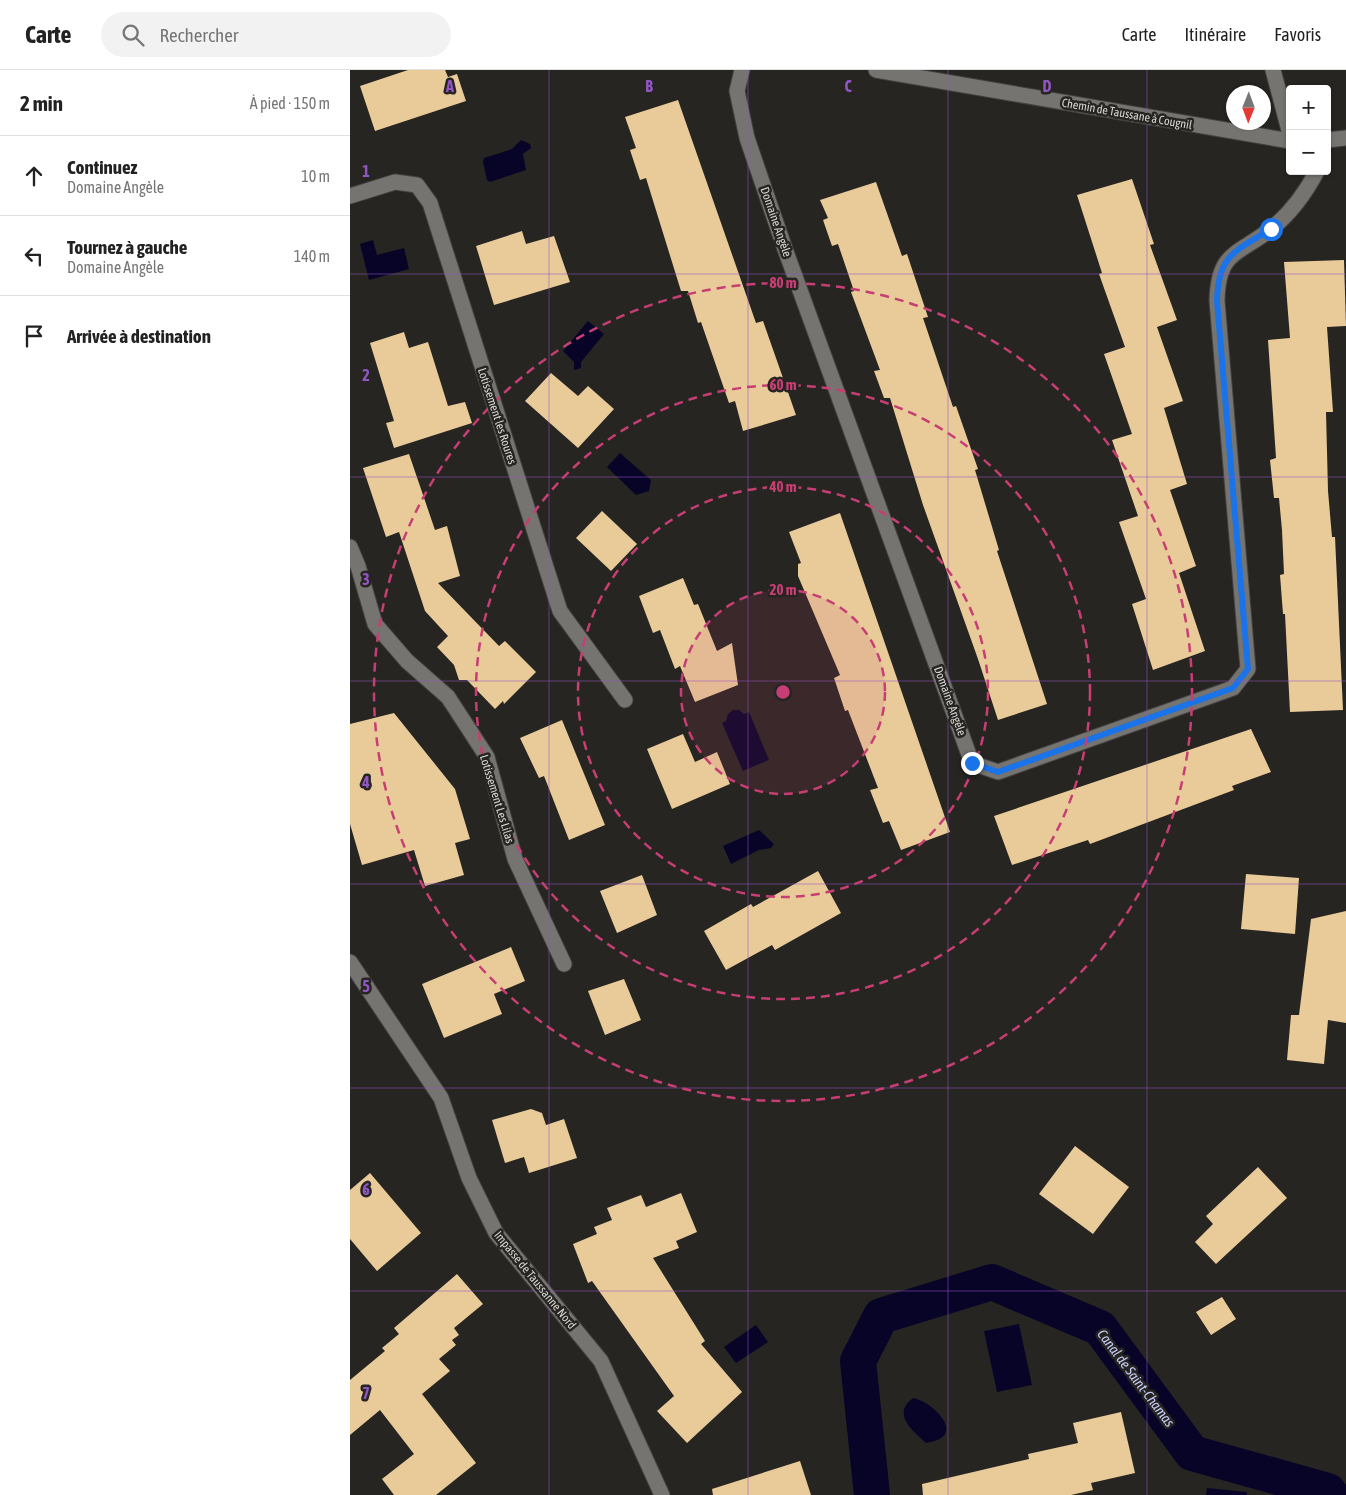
<!DOCTYPE html>
<html lang="fr">
<head>
<meta charset="utf-8">
<style>
  :root { --surface:#fff; --page:#f2f2f2; --text:#222; --muted:#767676; --line:#e0e0e0 }
  body { margin:0; font-family:"Asap Condensed",sans-serif; background:var(--page); color:var(--text) }
  .controls { position:absolute; right:15px; top:15px; display:grid; overflow:hidden; border-radius:5px; box-shadow:0 1px 4px #0004 }
  .controls button { width:45px; height:45px; display:grid; place-items:center; padding:0; border:0; border-bottom:1px solid var(--line); background:var(--surface); color:var(--text); font:25px sans-serif }
  .compass { position:absolute; left:876px; top:15px; width:45px; height:45px; border-radius:50%; background:var(--surface); box-shadow:0 1px 4px #0004; rotate:181deg }
  .stop { position:absolute; width:15px; height:15px; margin:-11px; border:4px solid #1a73e8; border-radius:50%; background:#fff }
  .stop.end { background:#1a73e8; border-color:#fff; box-shadow:0 1px 5px #0008 }
  .list { margin:0; padding:0; list-style:none }
  h2 { display:flex; justify-content:space-between; align-items:center; height:65px; margin:0; padding:0 20px; font-size:21px }
  h2 small { font-size:16px; font-weight:400; color:var(--muted) }
  .list li { display:grid; grid-template-columns:32px 1fr auto; gap:15px; align-items:center; box-sizing:border-box; height:80px; padding:0 20px; border-top:1px solid var(--line) }
  .list b { display:block; font-size:19px; white-space:nowrap }
  .list p { margin:0; font-size:16px; white-space:nowrap; color:var(--muted) }
  .list em { font-size:16px; font-style:normal; color:var(--muted) }
  .icon { flex:none; width:28px; height:28px; fill:none; stroke:currentColor; stroke-width:2; stroke-linecap:round; stroke-linejoin:round }
  .map { position:relative; flex:none; width:996px; height:1425px; overflow:hidden }
  header { display:flex; align-items:center; gap:30px; box-sizing:border-box; height:70px; padding:0 25px; background:var(--surface); border-bottom:1px solid var(--line) }
  header strong { font-size:24px }
  nav { display:flex; gap:28px; margin-inline-start:auto; font-size:18px }
  .search { width:350px; height:45px; background:var(--page); display:flex; align-items:center; gap:12px; box-sizing:border-box; padding:0 18px; border-radius:28px; color:var(--muted); font-size:19px }
  main { display:flex }
  aside { flex:1; background:var(--surface) }
  .map>svg:first-child { display:block }
</style>
</head>
<body>
<header>
<strong>Carte</strong>
<div class="search"><svg class="icon" aria-label="search" viewBox="0 0 24 24"><circle cx="10" cy="10" r="6"/><path d="M15 15l6 6"/></svg>Rechercher</div>
<nav><a>Carte</a><a>Itinéraire</a><a>Favoris</a></nav>
</header>
<main>
<aside>
<h2>2 min<small>À pied · 150 m</small></h2>
<ul class="list">
<li><svg class="icon" aria-label="ahead" viewBox="0 0 24 24"><path d="M12 20V5M6 11l6-6 6 6"/></svg><div><b>Continuez</b><p>Domaine Angèle</p></div><em>10 m</em></li>
<li><svg class="icon" aria-label="left" viewBox="0 0 24 24"><path d="M17 20v-9H6M10 6l-5 5 5 5"/></svg><div><b>Tournez à gauche</b><p>Domaine Angèle</p></div><em>140 m</em></li>
<li><svg class="icon" aria-label="arrive" viewBox="0 0 24 24"><path d="M6 21V4h12l-3 4 3 4H6"/></svg><div><b>Arrivée à destination</b></div></li>
</ul>
</aside>
<div class="map">
<svg width="996" height="1425" viewBox="0 0 996 1425">
  <rect width="100%" height="100%" fill="#272522"/>
  <g fill="#070428">
    <polygon points="171,70 180,74 181,78 173,84 176,100 140,112 137,110 133,92 134,88 162,79"/>
    <polygon points="23,170 27,185 54,178 59,199 19,210 10,174"/>
    <polygon points="238,251 254,264 231,292 231,298 224,300 224,292 213,281"/>
    <polygon points="270,383 301,410 299,421 286,425 257,397"/>
    <polygon points="383,640 389,640 394,644 399,642 419,690 393,701 372,653 376,651 378,644"/>
    <polygon points="409,760 424,774 421,778 409,780 381,794 373,776"/>
    <polygon points="669,1254 682,1315 647,1322 634,1261"/>
    <polygon points="406,1255 418,1272 386,1293 374,1277"/>
    <path d="M563,1328C582,1331 620,1367 576,1373C563,1361 541,1344 563,1328Z"/>
    <polygon points="857,1418 897,1422 897,1425 856,1425"/>
  </g>
  <g fill="none" stroke-linecap="round" stroke-linejoin="round">
    <polyline stroke="#070428" stroke-width="36" points="522,1425 508,1291 531,1246 642,1212 750,1258 842,1383 978,1421 981,1425"/>
  </g>
  <g fill="#e9cb9a">
    <polygon points="58,0 95,0 98,7 107,4 116,31 25,61 10,16"/>
    <polygon points="328,30 406,253 413,251 446,345 393,361 385,331 379,333 351,252 348,253 338,221 331,221 296,108 290,110 280,80 286,78 275,47"/>
    <polygon points="782,109 804,174 800,175 827,250 807,257 833,331 814,338 837,414 820,420 846,496 829,503 855,581 803,600 782,534 796,529 769,452 788,446 762,370 782,364 754,284 775,277 749,204 752,203 727,125"/>
    <polygon points="526,112 552,186 557,184 578,247 573,248 603,337 606,336 628,399 625,400 649,480 647,481 697,634 648,650 628,589 573,435 540,328 534,328 524,301 530,300 501,222 504,221 488,174 482,176 473,150 478,148 470,130"/>
    <polygon points="172,161 176,174 204,166 220,212 144,235 126,176"/>
    <polygon points="994,190 996,256 977,257 983,342 976,342 978,421 982,467 985,467 993,640 940,642 935,544 933,544 930,505 934,504 932,460 929,428 924,428 920,390 926,388 918,270 940,268 934,192"/>
    <polygon points="54,262 59,278 78,272 98,336 115,332 122,353 44,378 36,353 44,351 20,273"/>
    <polygon points="201,303 228,326 238,316 264,339 228,378 175,331"/>
    <polygon points="59,384 85,460 97,456 110,506 88,513 149,576 155,571 186,602 154,634 153,631 145,639 117,610 109,610 104,595 87,577 98,566 75,541 49,462 36,467 13,398"/>
    <polygon points="252,441 287,474 261,501 226,468"/>
    <polygon points="490,443 600,762 551,780 539,751 533,753 520,720 528,718 498,640 495,641 484,608 490,605 448,506 448,494 451,493 439,462"/>
    <polygon points="333,508 344,535 348,534 367,581 382,573 388,615 345,632 330,596 325,599 310,560 303,563 289,526"/>
    <polygon points="44,643 105,719 120,769 105,773 114,805 75,816 64,780 12,795 0,754 0,654"/>
    <polygon points="212,650 255,755 219,770 194,706 189,708 170,668"/>
    <polygon points="901,659 921,702 882,716 884,720 740,774 738,770 662,795 644,746"/>
    <polygon points="333,664 345,692 367,682 380,714 322,739 297,679"/>
    <polygon points="468,801 491,843 425,880 422,875 376,900 354,861 401,834 403,837"/>
    <polygon points="896,804 949,808 945,864 891,859"/>
    <polygon points="292,805 307,845 267,863 250,821"/>
    <polygon points="996,841 996,953 978,950 974,994 937,990 941,945 949,945 961,849"/>
    <polygon points="161,877 175,911 144,924 152,944 94,968 72,914"/>
    <polygon points="274,909 291,950 255,965 238,921"/>
    <polygon points="181,1039 192,1043 196,1055 214,1049 227,1088 179,1103 174,1087 155,1093 142,1050"/>
    <polygon points="725,1076 779,1117 743,1164 689,1124"/>
    <polygon points="908,1097 937,1128 866,1194 845,1172 863,1154 856,1146"/>
    <polygon points="20,1103 71,1163 27,1201 0,1169 0,1120"/>
    <polygon points="331,1123 347,1162 326,1171 329,1178 303,1188 355,1271 351,1274 392,1322 337,1373 307,1341 324,1326 242,1211 238,1213 223,1174 247,1164 244,1157 262,1150 257,1138 291,1125 296,1137"/>
    <polygon points="107,1204 133,1234 104,1258 109,1265 102,1270 106,1275 89,1289 100,1301 72,1324 126,1393 86,1425 44,1425 32,1409 64,1384 30,1340 0,1365 0,1310 35,1281 32,1278 49,1264 44,1258"/>
    <polygon points="872,1227 886,1249 861,1265 846,1242"/>
    <polygon points="771,1342 785,1403 741,1413 743,1420 721,1425 573,1425 572,1414 679,1389 678,1384 728,1373 723,1353"/>
    <polygon points="450,1391 461,1425 363,1425 362,1419"/>
  </g>
  <g fill="none" stroke-linecap="round" stroke-linejoin="round">
    <defs>
      <g id="minor">
        <path d="M392,0L387,21L397,68L435,179L622,693L648,702L883,618L898,599L867,231C868,181 888,185 921,159C941,143 955,124 967,101"/>
        <polyline points="526,0 940,71"/>
        <polyline points="923,0 940,64"/>
        <polyline points="977,70 996,68"/>
        <polyline points="0,126 45,112 67,115 80,133 210,541 275,630"/>
        <polyline points="0,477 8,496 25,554 57,591 98,627 137,687 165,789 214,894"/>
        <polyline points="0,892 91,1028 119,1108 146,1163 251,1291 312,1425"/>
      </g>
    </defs>
    <use href="#minor" stroke="#434240" stroke-width="17"/>
    <use href="#minor" stroke="#767471" stroke-width="15"/>
  </g>
  <g fill="none" stroke-linecap="round" stroke-linejoin="round">
    <path stroke="#1a73e8" stroke-width="6" d="M622,693L648,702L883,618L898,599L867,231C868,184 886,181 921,159"/>
  </g>
  <path fill="none" stroke="#9256c4" stroke-width="1" stroke-opacity="0.55" d="M199,0V1425M398,0V1425M598,0V1425M797,0V1425M0,204H996M0,407H996M0,611H996M0,814H996M0,1018H996M0,1221H996"/>
  <circle cx="433" cy="622" r="102" fill="#c63e73" fill-opacity=".12"/>
  <g fill="none" stroke="#c63e73" stroke-width="2.5" stroke-dasharray="9 6">
    <circle cx="433" cy="622" r="102"/>
    <circle cx="433" cy="622" r="205"/>
    <circle cx="433" cy="622" r="307"/>
    <circle cx="433" cy="622" r="409"/>
  </g>
  <g text-anchor="middle" stroke-width="5" stroke-linejoin="round" paint-order="stroke">
    <g font-size="12" fill="#d6d5d3" stroke="#272522">
      <text transform="translate(777 44) rotate(10)" y="4">Chemin de Taussane à Cougnil</text>
      <text transform="translate(426 152) rotate(71)" y="4">Domaine Angèle</text>
      <text transform="translate(147 346) rotate(72)" y="4">Lotissement les Roures</text>
      <text transform="translate(600 631) rotate(70)" y="4">Domaine Angèle</text>
      <text transform="translate(147 729) rotate(73)" y="4">Lotissement Les Lilas</text>
      <text transform="translate(185 1210) rotate(51)" y="4">Impasse de Taussanne Nord</text>
    </g>
    <g font-size="14" font-style="italic" fill="#c7cefa" stroke="#272522">
      <text transform="translate(786 1308) rotate(53)" y="5">Canal de Saint-Chamas</text>
    </g>
  </g>
  <g font-size="16" text-anchor="middle" font-weight="bold" fill="#9256c4" stroke="#272522" stroke-width="5" stroke-linejoin="round" paint-order="stroke">
    <text x="100" y="22">A</text>
    <text x="299" y="22">B</text>
    <text x="498" y="22">C</text>
    <text x="697" y="22">D</text>
    <text x="16" y="107">1</text>
    <text x="16" y="311">2</text>
    <text x="16" y="515">3</text>
    <text x="16" y="718">4</text>
    <text x="16" y="922">5</text>
    <text x="16" y="1125">6</text>
    <text x="16" y="1329">7</text>
  </g>
  <circle cx="433" cy="622" r="8" fill="#c63e73" stroke="#272522" stroke-width="2.5"/>
  <g font-size="15" text-anchor="middle" font-weight="bold" fill="#c63e73" stroke="#272522" stroke-width="5" stroke-linejoin="round" paint-order="stroke">
    <text x="433" y="218">80 m</text>
    <text x="433" y="320">60 m</text>
    <text x="433" y="422">40 m</text>
    <text x="433" y="525">20 m</text>
  </g>
</svg>
<div class="controls">
<button>+</button>
<button>−</button>
</div>
<svg class="compass" viewBox="-18 -18 36 36"><path d="M0-13l5 13h-10z" fill="#e53935"/><path d="M0 13l5-13h-10z" fill="#767676"/></svg>
<div class="stop" style="left:921px;top:159px"></div>
<div class="stop end" style="left:622px;top:693px"></div>
</div>
</main>
</body>
</html>
